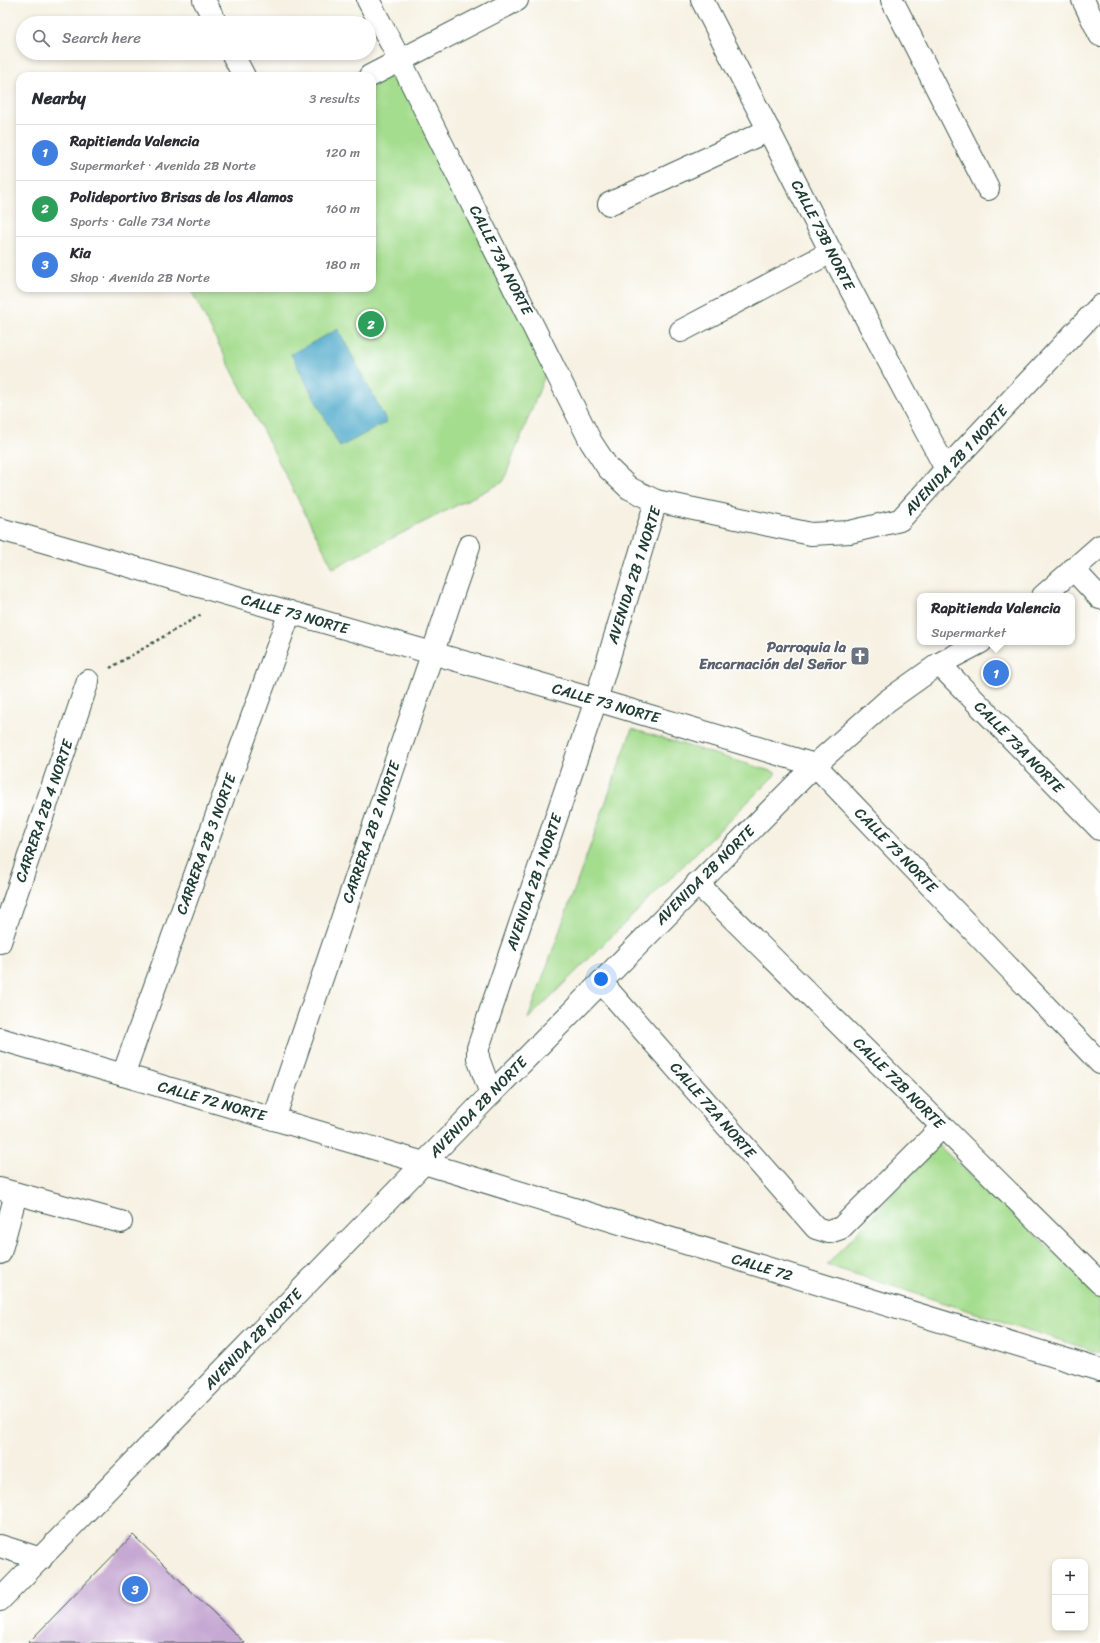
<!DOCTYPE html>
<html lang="en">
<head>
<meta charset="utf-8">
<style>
  :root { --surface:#fff; --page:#f7f7f7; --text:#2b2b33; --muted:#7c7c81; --line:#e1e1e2; --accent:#0b8043 }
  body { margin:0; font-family:Sriracha,sans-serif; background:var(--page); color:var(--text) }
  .controls { position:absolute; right:12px; bottom:12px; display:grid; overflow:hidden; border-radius:8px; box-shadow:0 2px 6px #0003 }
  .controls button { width:36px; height:36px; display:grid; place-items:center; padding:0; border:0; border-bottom:1px solid var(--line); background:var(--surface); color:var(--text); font:20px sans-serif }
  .you { position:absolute; left:601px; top:979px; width:14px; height:14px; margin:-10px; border:3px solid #fff; border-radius:50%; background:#1a73e8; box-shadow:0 0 0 6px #1a73e833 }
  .badge { display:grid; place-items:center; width:26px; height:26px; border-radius:50%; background:var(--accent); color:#fff; font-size:13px; font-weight:700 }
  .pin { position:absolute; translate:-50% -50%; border:2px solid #fff; box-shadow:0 1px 4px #0006 }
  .popup { position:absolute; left:917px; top:593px; width:158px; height:52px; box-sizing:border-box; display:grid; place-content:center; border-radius:8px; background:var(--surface); filter:drop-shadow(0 1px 3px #0005); font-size:13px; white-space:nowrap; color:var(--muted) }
  .popup b { font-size:15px; color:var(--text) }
  .popup::after { content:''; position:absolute; left:50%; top:100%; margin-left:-8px; border:8px solid transparent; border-top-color:var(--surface) }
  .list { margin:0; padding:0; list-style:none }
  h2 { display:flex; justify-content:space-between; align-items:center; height:52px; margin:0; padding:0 16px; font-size:17px }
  h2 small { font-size:13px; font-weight:400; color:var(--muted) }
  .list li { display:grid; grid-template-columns:26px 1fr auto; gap:12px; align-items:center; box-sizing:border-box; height:56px; padding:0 16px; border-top:1px solid var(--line) }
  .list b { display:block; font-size:15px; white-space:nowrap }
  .list p { margin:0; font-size:13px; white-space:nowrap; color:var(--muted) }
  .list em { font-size:13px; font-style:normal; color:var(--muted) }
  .icon { flex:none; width:22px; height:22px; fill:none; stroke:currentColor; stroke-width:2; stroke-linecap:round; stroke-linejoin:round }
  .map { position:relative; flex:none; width:1100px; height:1643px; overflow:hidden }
  .search { position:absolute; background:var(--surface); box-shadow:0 2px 6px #0003; left:16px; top:16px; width:360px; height:44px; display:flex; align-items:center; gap:10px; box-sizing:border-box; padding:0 14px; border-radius:22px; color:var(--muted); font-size:15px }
  .panel { position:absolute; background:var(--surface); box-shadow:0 2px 6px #0003; left:16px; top:72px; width:360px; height:220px; border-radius:12px }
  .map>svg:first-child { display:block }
</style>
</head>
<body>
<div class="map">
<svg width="1100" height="1643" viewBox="0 0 1100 1643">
  <rect width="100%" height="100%" fill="#fff"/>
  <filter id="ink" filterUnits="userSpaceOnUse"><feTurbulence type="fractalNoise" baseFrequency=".025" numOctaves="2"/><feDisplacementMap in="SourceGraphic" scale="8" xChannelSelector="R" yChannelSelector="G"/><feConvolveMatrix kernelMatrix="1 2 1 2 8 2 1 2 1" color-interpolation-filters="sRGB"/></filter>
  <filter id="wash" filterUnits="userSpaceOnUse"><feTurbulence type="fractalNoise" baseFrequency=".012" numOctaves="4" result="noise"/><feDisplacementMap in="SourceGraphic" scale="16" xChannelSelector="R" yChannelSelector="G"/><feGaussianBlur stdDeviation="0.9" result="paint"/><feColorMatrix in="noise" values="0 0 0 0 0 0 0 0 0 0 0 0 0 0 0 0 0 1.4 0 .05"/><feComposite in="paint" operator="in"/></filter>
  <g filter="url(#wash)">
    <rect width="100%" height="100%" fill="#f6f1e2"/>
    <g fill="#a5dd8f" stroke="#628d62">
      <polygon points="400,60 551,360 503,482 333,568 190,288 372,288 372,76"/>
      <polygon points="632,729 777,773 528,1019"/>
      <polygon points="938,1145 1100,1295 1100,1353 827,1265"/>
    </g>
    <polygon fill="#4ba8c9" stroke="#35727e" points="338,329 387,422 340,447 291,354"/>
    <g id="blocks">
      <polygon fill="#c6a9d3" points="133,1535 245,1643 28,1643"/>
    </g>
  </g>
  <g filter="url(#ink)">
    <use href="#blocks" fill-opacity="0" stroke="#3f584e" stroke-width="1"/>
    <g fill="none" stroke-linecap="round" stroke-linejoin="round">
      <defs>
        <g id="minor">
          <polyline points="204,0 216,23"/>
          <polyline points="368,0 400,60 591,442 608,468 629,488 656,501 811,534 850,532 900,520 946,469 1100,306"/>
          <polyline points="702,0 831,252 946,469"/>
          <polyline points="892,0 988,189"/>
          <polyline points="1083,0 1100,35"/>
          <polyline points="232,53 244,76"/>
          <polyline points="370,76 517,0"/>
          <polyline points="609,204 769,130"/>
          <polyline points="681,331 831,252"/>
          <polyline points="0,529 596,700 815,765 1100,1063"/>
          <polyline points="1073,569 1100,598"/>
          <polyline points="1043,596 1100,546"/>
          <polyline points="939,664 1100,829"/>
          <polyline points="697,883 1100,1283"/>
          <polyline points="0,942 88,681"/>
          <polyline points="601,982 816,1228 829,1232 841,1228 942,1127"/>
          <polyline points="0,1039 424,1163 1100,1370"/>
          <polyline points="123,1075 290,612"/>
          <polyline points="491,1094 478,1058 478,1048 596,700 656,501"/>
          <polyline points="274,1119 469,546"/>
          <polyline points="0,1189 121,1222"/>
          <polyline points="0,1253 16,1194"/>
          <polyline points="0,1546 41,1559"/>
          <polyline points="0,1600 491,1094 815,765 887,701 939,664 981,642"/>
        </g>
      </defs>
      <use href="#minor" stroke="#3f584e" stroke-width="24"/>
      <polyline stroke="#3f584e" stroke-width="2.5" stroke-dasharray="3 3" stroke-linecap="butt" points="110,668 202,614"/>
      <use href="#minor" stroke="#fff" stroke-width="22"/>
    </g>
  </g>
  <defs>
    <symbol id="church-square" viewBox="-11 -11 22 22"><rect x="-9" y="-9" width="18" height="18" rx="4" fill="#6b7280" stroke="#fff"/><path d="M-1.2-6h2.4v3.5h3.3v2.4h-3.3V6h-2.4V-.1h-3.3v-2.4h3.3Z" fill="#fff"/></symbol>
  </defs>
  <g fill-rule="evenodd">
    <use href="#church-square" x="849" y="645" width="22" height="22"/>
  </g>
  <g text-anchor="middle" stroke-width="3" stroke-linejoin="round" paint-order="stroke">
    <g font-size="15" fill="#1f3d34" stroke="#fff">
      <text transform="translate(823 235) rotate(63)" y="5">CALLE 73B NORTE</text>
      <text transform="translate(501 260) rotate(63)" y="5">CALLE 73A NORTE</text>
      <text transform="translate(956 460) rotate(-47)" y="5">AVENIDA 2B 1 NORTE</text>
      <text transform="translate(634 575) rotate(-72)" y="5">AVENIDA 2B 1 NORTE</text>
      <text transform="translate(295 614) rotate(16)" y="5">CALLE 73 NORTE</text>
      <text transform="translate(606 703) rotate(16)" y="5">CALLE 73 NORTE</text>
      <text transform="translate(1019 747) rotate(46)" y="5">CALLE 73A NORTE</text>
      <text transform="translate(44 811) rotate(-71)" y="5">CARRERA 2B 4 NORTE</text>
      <text transform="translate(371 832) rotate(-71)" y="5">CARRERA 2B 2 NORTE</text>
      <text transform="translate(206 844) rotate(-70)" y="5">CARRERA 2B 3 NORTE</text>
      <text transform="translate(896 850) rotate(46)" y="5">CALLE 73 NORTE</text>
      <text transform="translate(705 875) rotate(-45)" y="5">AVENIDA 2B NORTE</text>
      <text transform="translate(534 882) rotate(-71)" y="5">AVENIDA 2B 1 NORTE</text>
      <text transform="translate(899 1083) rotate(45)" y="5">CALLE 72B NORTE</text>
      <text transform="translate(212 1101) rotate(16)" y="5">CALLE 72 NORTE</text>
      <text transform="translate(478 1107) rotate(-46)" y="5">AVENIDA 2B NORTE</text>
      <text transform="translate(713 1110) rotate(49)" y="5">CALLE 72A NORTE</text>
      <text transform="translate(762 1267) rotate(17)" y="5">CALLE 72</text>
      <text transform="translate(253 1339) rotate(-46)" y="5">AVENIDA 2B NORTE</text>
    </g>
    <g font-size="15" font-weight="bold" fill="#5b616d" stroke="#fff" text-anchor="end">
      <text x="846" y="652">Parroquia la<tspan x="846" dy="17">Encarnación del Señor</tspan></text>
    </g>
  </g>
</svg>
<div class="controls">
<button>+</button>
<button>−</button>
</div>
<div class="you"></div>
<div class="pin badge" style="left:996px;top:673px;background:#3f7fe0">1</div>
<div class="popup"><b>Rapitienda Valencia</b>Supermarket</div>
<div class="pin badge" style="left:371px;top:324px;background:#2e9e5b">2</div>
<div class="pin badge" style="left:135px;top:1589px;background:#3f7fe0">3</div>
<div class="search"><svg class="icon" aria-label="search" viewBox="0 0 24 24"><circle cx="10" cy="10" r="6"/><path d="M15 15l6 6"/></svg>Search here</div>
<section class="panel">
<h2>Nearby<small>3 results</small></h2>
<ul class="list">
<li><span class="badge" style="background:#3f7fe0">1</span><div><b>Rapitienda Valencia</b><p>Supermarket · Avenida 2B Norte</p></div><em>120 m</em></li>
<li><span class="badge" style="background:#2e9e5b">2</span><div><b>Polideportivo Brisas de los Alamos</b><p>Sports · Calle 73A Norte</p></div><em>160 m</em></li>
<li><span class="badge" style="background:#3f7fe0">3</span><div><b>Kia</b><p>Shop · Avenida 2B Norte</p></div><em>180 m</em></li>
</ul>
</section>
</div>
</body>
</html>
